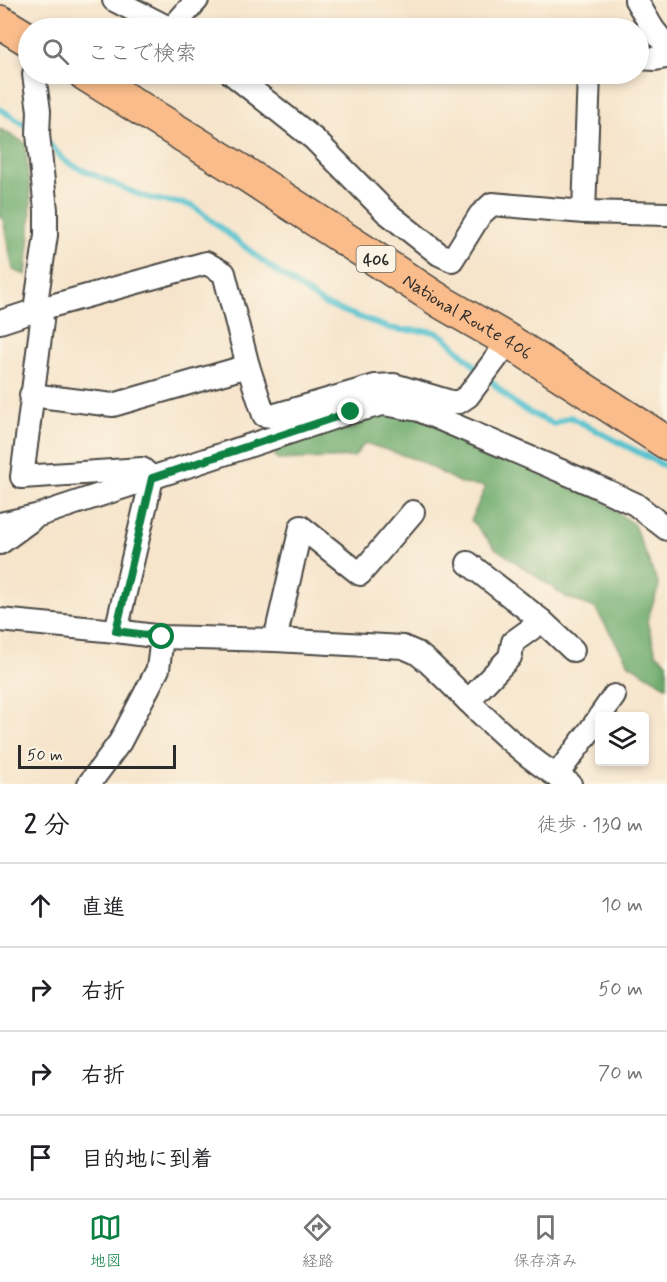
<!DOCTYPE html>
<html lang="ja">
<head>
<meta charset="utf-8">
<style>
  :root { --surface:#fff; --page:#f2f2f2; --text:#202124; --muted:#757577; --line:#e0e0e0; --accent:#0b8043 }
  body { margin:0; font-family:Mynerve,"Klee One",sans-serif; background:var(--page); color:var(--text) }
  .controls { position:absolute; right:18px; bottom:18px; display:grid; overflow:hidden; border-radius:6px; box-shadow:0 3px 9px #0003 }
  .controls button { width:54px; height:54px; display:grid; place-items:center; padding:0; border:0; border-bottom:2px solid var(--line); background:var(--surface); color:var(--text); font:30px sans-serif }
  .scale { position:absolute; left:18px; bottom:15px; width:158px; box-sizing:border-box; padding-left:6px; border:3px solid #2b2b2b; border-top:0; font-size:16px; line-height:21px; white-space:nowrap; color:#2b2b2b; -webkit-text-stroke:4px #fcf5e5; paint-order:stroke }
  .stop { position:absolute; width:18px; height:18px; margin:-14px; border:4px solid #0b8043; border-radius:50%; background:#fff }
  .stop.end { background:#0b8043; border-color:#fff; box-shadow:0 2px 6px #0008 }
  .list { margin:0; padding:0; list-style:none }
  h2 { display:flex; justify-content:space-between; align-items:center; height:78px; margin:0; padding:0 24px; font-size:26px }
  h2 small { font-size:20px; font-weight:400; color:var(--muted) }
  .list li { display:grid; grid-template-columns:39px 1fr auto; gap:18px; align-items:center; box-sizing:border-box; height:84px; padding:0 24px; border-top:2px solid var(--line) }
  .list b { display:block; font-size:22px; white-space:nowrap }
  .list em { font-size:20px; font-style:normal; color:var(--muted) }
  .icon { flex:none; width:33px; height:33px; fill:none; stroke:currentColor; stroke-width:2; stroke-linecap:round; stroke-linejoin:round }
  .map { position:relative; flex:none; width:667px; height:784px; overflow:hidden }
  .search { position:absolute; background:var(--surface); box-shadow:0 3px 9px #0003; left:18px; right:18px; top:18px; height:66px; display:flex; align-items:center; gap:15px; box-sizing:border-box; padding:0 21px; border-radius:33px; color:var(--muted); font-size:22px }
  .sheet { height:414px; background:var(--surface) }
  nav { display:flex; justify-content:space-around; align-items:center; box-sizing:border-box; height:84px; border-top:2px solid var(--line); background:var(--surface); font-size:16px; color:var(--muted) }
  nav a { display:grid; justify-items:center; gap:3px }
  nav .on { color:var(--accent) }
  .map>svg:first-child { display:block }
</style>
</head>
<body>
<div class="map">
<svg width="667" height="784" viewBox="0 0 667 784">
  <rect width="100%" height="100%" fill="#fcf5e5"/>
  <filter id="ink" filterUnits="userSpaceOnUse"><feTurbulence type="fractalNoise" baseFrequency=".0167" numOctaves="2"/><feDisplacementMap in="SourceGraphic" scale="12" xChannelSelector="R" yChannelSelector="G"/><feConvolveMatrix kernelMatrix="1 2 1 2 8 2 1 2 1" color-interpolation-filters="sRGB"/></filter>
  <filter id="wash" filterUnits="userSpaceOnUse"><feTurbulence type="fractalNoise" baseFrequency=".008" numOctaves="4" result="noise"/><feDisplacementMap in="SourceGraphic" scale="24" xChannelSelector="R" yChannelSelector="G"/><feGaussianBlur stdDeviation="1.35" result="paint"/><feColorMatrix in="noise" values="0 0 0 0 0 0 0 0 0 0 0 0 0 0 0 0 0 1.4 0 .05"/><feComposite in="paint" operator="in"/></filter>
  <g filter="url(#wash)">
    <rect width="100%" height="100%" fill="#f6e4cb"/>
    <g fill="#6fac6e" stroke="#4d6c4c" stroke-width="1.5">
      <polygon points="0,129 25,143 31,201 30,233 26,275 13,270 3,219 0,215"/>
      <polygon points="407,410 587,488 634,525 659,586 647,621 656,653 667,662 667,687 629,664 595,608 568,598 495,548 471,520 486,486 462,484 418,460 365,443 354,457 278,460 272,450 371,411"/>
    </g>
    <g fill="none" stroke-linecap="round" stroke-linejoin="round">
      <g stroke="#56c2cf" stroke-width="6">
        <polyline points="0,109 32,129"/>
        <path d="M47,142L64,160L72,165L137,194C155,202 175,201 193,206L273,269L324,304L389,328L401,330L430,331L438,333L446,338L480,371"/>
        <path d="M488,378C498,388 508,399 520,407C530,414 543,419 554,424L570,417L663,465"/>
      </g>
    </g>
  </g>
  <g filter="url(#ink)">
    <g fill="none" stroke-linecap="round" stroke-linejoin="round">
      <defs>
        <g id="minor">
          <polyline points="114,0 169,28"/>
          <polyline points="636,0 653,29 667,47"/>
          <polyline points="172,28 197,0"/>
          <polyline points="638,58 655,59 666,57 667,55"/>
          <polyline points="34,74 39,111 38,134 46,210 46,235 36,303 40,309 42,321 22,477 142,469 152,478 116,631"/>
          <polyline points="232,74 314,139 386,212 439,254 452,260 480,215 492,204 584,212 667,214"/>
          <polyline points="584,212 589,74"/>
          <polyline points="0,322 40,309 206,263 224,273 248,366 264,415 272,416 375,386 394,385 451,402 459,402 468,396 509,341"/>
          <polyline points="31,395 113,405 248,366"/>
          <polyline points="0,524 36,516 351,412 383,404 419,410 596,486 635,504 667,529"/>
          <polyline points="0,543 30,521"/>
          <polyline points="468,563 542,621 573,650"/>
          <path d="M0,620L116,631L162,637L275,640L403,647L417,653L428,662C473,704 515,753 570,784"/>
          <polyline points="275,640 301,527 360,574 413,512"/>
          <polyline points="468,701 510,657 513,642 542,621"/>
          <polyline points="600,716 614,696"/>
          <polyline points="556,776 600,717"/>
          <polyline points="89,784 120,742 158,669 162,637"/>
        </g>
        <g id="highway">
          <polyline points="0,22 28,39"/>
          <path id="s1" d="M85,74L244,173L443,303L509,341L667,443"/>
        </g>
      </defs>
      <use href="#minor" stroke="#494743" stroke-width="26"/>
      <use href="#highway" stroke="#494743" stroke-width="36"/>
      <use href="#minor" stroke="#fff" stroke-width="22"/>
      <use href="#highway" stroke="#f9bc8a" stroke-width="33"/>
    </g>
  </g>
  <g fill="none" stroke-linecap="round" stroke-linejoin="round" filter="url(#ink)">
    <polyline stroke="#0b8043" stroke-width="8" points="162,637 116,631 152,478 351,412"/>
  </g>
  <g text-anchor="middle" stroke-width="6" stroke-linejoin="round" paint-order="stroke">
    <rect fill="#fcf5e5" stroke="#6a6863" stroke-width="1.5" x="356.5" y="246" width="39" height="26" rx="4.5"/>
    <g font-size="16" font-weight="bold" fill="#2b2b2b">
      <text x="376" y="265">406</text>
    </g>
    <g font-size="18" fill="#2b2b2b" stroke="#fcf5e5">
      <text dy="6" stroke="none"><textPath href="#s1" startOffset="453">National Route 406</textPath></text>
    </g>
  </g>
</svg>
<div class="controls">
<button><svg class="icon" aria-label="layers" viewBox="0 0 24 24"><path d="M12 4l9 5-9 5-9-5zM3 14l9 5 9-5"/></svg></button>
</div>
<div class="scale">50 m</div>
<div class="stop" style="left:162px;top:637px"></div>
<div class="stop end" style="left:351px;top:412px"></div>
<div class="search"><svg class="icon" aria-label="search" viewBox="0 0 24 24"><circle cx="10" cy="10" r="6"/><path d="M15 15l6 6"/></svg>ここで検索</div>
</div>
<section class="sheet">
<h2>2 分<small>徒歩 · 130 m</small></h2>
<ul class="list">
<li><svg class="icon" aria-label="ahead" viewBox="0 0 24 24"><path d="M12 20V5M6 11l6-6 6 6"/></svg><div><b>直進</b></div><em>10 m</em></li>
<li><svg class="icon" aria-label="right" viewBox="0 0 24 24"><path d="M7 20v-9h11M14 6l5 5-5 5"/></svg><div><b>右折</b></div><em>50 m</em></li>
<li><svg class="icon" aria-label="right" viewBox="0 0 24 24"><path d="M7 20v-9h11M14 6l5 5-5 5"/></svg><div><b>右折</b></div><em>70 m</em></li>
<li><svg class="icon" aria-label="arrive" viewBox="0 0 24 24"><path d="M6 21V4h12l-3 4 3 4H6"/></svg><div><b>目的地に到着</b></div></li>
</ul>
</section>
<nav>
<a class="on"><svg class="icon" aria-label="map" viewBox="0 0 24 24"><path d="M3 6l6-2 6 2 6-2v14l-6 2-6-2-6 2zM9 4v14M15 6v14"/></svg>地図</a>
<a><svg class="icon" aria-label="directions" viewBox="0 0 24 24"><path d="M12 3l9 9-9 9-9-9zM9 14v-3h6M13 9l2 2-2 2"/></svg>経路</a>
<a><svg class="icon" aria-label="saved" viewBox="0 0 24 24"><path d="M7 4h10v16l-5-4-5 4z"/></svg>保存済み</a>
</nav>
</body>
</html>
